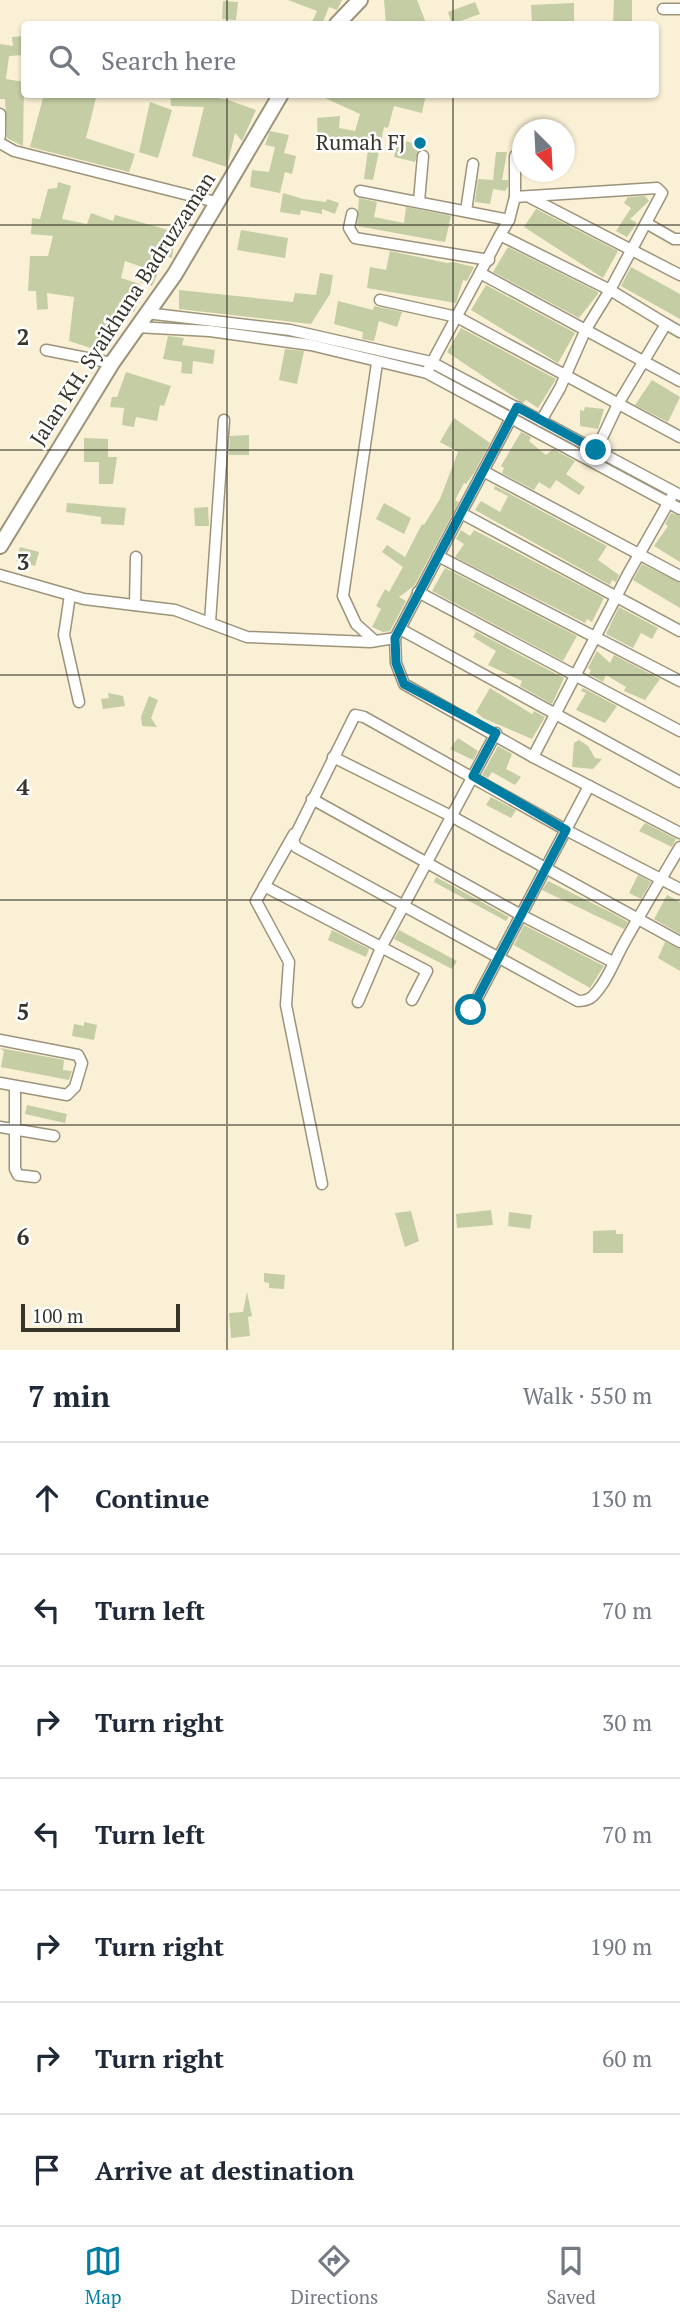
<!DOCTYPE html>
<html lang="en">
<head>
<meta charset="utf-8">
<style>
  :root { --surface:#fff; --page:#f6f6f7; --text:#1f2937; --muted:#747a83; --line:#e0e1e3; --accent:#007da3 }
  body { margin:0; font-family:"PT Serif",serif; background:var(--page); color:var(--text) }
  .compass { position:absolute; left:512px; top:119px; width:63px; height:63px; border-radius:50%; background:var(--surface); box-shadow:0 2px 5px #0004; rotate:156deg }
  .scale { position:absolute; left:21px; bottom:18px; width:159px; box-sizing:border-box; padding-left:7px; border:4px solid #37342a; border-top:0; font-size:19px; line-height:24px; white-space:nowrap; color:#37342a; -webkit-text-stroke:5px #fff; paint-order:stroke }
  .stop { position:absolute; width:21px; height:21px; margin:-16px; border:5px solid #007da3; border-radius:50%; background:#fff }
  .stop.end { background:#007da3; border-color:#fff; box-shadow:0 2px 7px #0008 }
  .list { margin:0; padding:0; list-style:none }
  h2 { display:flex; justify-content:space-between; align-items:center; height:91px; margin:0; padding:0 28px; font-size:30px }
  h2 small { font-size:23px; font-weight:400; color:var(--muted) }
  .list li { display:grid; grid-template-columns:46px 1fr auto; gap:21px; align-items:center; box-sizing:border-box; height:112px; padding:0 28px; border-top:2px solid var(--line) }
  .list b { display:block; font-size:26px; white-space:nowrap }
  .list em { font-size:23px; font-style:normal; color:var(--muted) }
  .icon { flex:none; width:38px; height:38px; fill:none; stroke:currentColor; stroke-width:2; stroke-linecap:round; stroke-linejoin:round }
  .map { position:relative; flex:none; width:680px; height:1350px; overflow:hidden }
  .search { position:absolute; background:var(--surface); box-shadow:0 2px 5px #0004; left:21px; right:21px; top:21px; height:77px; display:flex; align-items:center; gap:18px; box-sizing:border-box; padding:0 24px; border-radius:7px; color:var(--muted); font-size:26px }
  .sheet { height:875px; background:var(--surface) }
  nav { display:flex; justify-content:space-around; align-items:center; box-sizing:border-box; height:98px; border-top:2px solid var(--line); background:var(--surface); font-size:19px; color:var(--muted) }
  nav a { display:grid; justify-items:center; gap:4px }
  nav .on { color:var(--accent) }
  .map>svg:first-child { display:block }
</style>
</head>
<body>
<div class="map">
<svg width="680" height="1350" viewBox="0 0 680 1350">
  <rect width="100%" height="100%" fill="#faf0d6"/>
  <g fill="#c4cda3">
    <polygon points="288,0 342,0 337,10 329,7 322,24 312,22 317,11"/>
    <polygon points="384,0 417,0 426,23 386,24"/>
    <polygon points="614,0 632,0 632,24 613,24"/>
    <polygon points="223,1 238,2 236,20 222,19"/>
    <polygon points="475,2 480,14 452,24 448,12"/>
    <polygon points="574,3 574,24 532,24 531,5"/>
    <polygon points="24,36 24,55 9,56 6,79 24,82 23,146 7,138 5,99 0,99 0,44 13,46 12,37"/>
    <polygon points="44,94 72,98 73,94 97,94 86,138 135,154 129,172 30,147"/>
    <polygon points="170,94 199,94 228,100 256,110 242,141 235,133 227,167 192,156 204,107 171,106"/>
    <polygon points="316,94 426,94 422,113 394,106 388,128 384,127 373,180 364,179 368,150 344,144 344,141 318,142 317,118 340,116 339,128 355,131 360,114"/>
    <polygon points="150,102 172,110 158,158 139,152"/>
    <polygon points="270,131 289,135 284,153 296,156 292,174 285,172 280,193 250,187 252,170 269,172 275,147 265,145"/>
    <polygon points="398,139 420,145 415,162 394,157"/>
    <polygon points="496,152 507,152 502,180 508,180 508,186 505,191 493,189 490,204 475,202 478,179 493,180"/>
    <polygon points="58,182 71,186 62,219 87,224 91,213 113,221 115,215 172,231 168,242 174,244 172,258 166,256 152,286 140,282 145,268 125,261 121,278 140,284 134,304 137,305 134,312 126,310 120,328 110,324 100,351 69,341 74,297 47,293 48,309 37,310 36,291 28,291 30,256 48,256 53,236 31,234 32,218 40,219 48,189 57,188"/>
    <polygon points="283,193 303,199 326,202 327,199 339,203 335,214 322,209 322,214 301,210 300,215 280,212"/>
    <polygon points="645,196 649,201 630,219 637,223 627,237 616,231 631,208 624,203 628,197"/>
    <polygon points="359,198 377,202 374,217 404,223 406,207 451,216 445,242 357,226"/>
    <polygon points="536,209 618,251 603,278 524,227"/>
    <polygon points="241,230 288,238 285,258 237,250"/>
    <polygon points="508,247 598,292 598,294 579,318 493,272"/>
    <polygon points="390,251 447,263 453,262 474,267 467,281 463,280 456,303 367,288 370,267 386,270"/>
    <polygon points="631,267 680,294 680,319 621,286"/>
    <polygon points="320,273 333,275 330,294 311,324 179,309 179,290 293,302 295,293 316,295"/>
    <polygon points="486,285 575,333 558,363 471,310"/>
    <polygon points="338,301 373,310 374,306 402,312 397,327 379,321 374,341 362,339 363,332 334,324"/>
    <polygon points="461,328 556,379 538,408 526,400 523,403 447,352"/>
    <polygon points="168,336 184,338 182,345 215,350 213,364 193,361 192,374 181,373 182,362 163,359"/>
    <polygon points="285,349 304,351 297,384 279,380"/>
    <polygon points="126,372 171,386 164,406 160,405 157,421 136,417 134,427 122,425 124,408 110,407 112,397 117,397"/>
    <polygon points="652,380 680,397 668,422 635,405"/>
    <polygon points="585,407 604,409 598,429 580,426 580,410 584,411"/>
    <polygon points="454,418 490,443 474,473 466,484 464,483 455,500 459,502 414,586 399,597 406,601 390,631 383,632 372,627 381,609 376,606 385,589 389,592 403,567 382,552 387,545 405,557 422,524 424,525 440,499 458,452 440,442"/>
    <polygon points="521,432 531,437 529,441 546,455 553,449 575,461 566,474 585,487 579,495 556,480 550,489 539,482 534,490 502,473 504,468 501,466"/>
    <polygon points="249,435 249,455 229,455 230,436"/>
    <polygon points="84,438 108,439 108,457 117,457 113,484 99,484 99,462 84,462"/>
    <polygon points="495,486 607,546 598,560 619,575 616,582 612,580 610,585 475,510 481,501 500,512 508,496 494,489"/>
    <polygon points="67,503 126,508 124,525 101,524 101,517 66,512"/>
    <polygon points="384,503 411,518 404,534 376,519"/>
    <polygon points="208,507 209,526 195,526 194,508"/>
    <polygon points="671,513 680,516 680,562 654,546 668,526 665,524"/>
    <polygon points="461,530 470,536 474,530 604,598 592,622 587,619 585,623 455,557 464,544 456,539"/>
    <polygon points="20,547 39,552 35,566 16,561"/>
    <polygon points="642,564 680,583 680,608 633,580"/>
    <polygon points="445,568 577,636 563,661 432,591"/>
    <polygon points="619,607 658,628 652,639 641,633 633,648 606,634"/>
    <polygon points="460,623 564,678 552,704 520,686 522,681 488,665 496,651 473,637 476,632"/>
    <polygon points="597,651 610,663 614,655 660,679 645,700 624,691 626,687 606,675 603,682 589,674 591,670 588,668"/>
    <polygon points="490,688 532,714 534,711 545,717 532,739 483,718 476,712"/>
    <polygon points="583,688 617,706 605,723 576,710 586,693 581,691"/>
    <polygon points="108,693 123,696 125,706 103,709 101,699 109,698"/>
    <polygon points="149,696 158,700 151,718 157,727 142,726 141,717"/>
    <polygon points="458,738 478,751 473,760 450,749"/>
    <polygon points="579,740 588,746 595,758 602,759 593,769 572,767 574,743"/>
    <polygon points="498,746 512,754 506,769 521,777 515,785 492,772 488,778 482,775"/>
    <polygon points="491,797 516,810 511,818 486,805"/>
    <polygon points="645,823 676,839 672,847 639,831"/>
    <polygon points="638,875 651,882 641,899 629,893"/>
    <polygon points="436,877 509,917 506,921 434,882"/>
    <polygon points="548,881 612,913 628,922 624,929 542,890"/>
    <polygon points="667,895 680,902 680,934 654,919"/>
    <polygon points="524,925 604,966 590,988 514,945"/>
    <polygon points="332,930 369,949 366,957 328,940"/>
    <polygon points="399,930 457,961 452,969 394,939"/>
    <polygon points="665,942 680,949 680,971 658,958"/>
    <polygon points="84,1022 97,1025 94,1040 72,1036 74,1024 84,1026"/>
    <polygon points="0,1048 64,1060 63,1070 72,1071 69,1080 1,1067 4,1051"/>
    <polygon points="27,1105 67,1114 65,1123 25,1114"/>
    <polygon points="491,1210 493,1225 457,1228 456,1214"/>
    <polygon points="411,1211 419,1241 405,1247 395,1213"/>
    <polygon points="509,1212 532,1215 530,1229 508,1226"/>
    <polygon points="616,1230 616,1234 623,1234 623,1253 593,1253 593,1231"/>
    <polygon points="264,1273 285,1275 284,1289 269,1288 269,1283 264,1282"/>
    <polygon points="247,1292 252,1316 248,1317 250,1336 231,1338 229,1313 243,1312"/>
  </g>
  <g fill="none" stroke-linecap="round" stroke-linejoin="round">
    <defs>
      <g id="minor">
        <polyline points="663,9 680,9"/>
        <polyline points="0,114 0,136"/>
        <polyline points="0,143 14,151 216,202"/>
        <polyline points="360,191 509,220"/>
        <polyline points="515,197 515,156"/>
        <polyline points="531,198 680,275"/>
        <polyline points="419,201 423,156"/>
        <polyline points="466,211 473,164"/>
        <polyline points="352,214 349,228 355,238 489,260"/>
        <polyline points="646,223 674,239 680,239"/>
        <polyline points="480,273 500,235 610,290 662,193 657,188 515,197 509,220 500,235"/>
        <polyline points="380,300 457,317 680,437"/>
        <polyline points="146,313 290,330 431,362 680,495"/>
        <polyline points="666,324 680,332"/>
        <polyline points="136,327 210,331 311,345 427,373 680,509"/>
        <polyline points="46,350 112,363"/>
        <polyline points="429,368 480,273 680,381"/>
        <polyline points="517,407 395,638 396,663 404,684 533,757 680,833"/>
        <polyline points="541,421 560,388 586,329 610,290 666,324 618,404 594,455"/>
        <polyline points="483,471 680,576"/>
        <polyline points="461,513 680,631"/>
        <polyline points="438,556 680,681"/>
        <polyline points="0,575 84,599 175,610 247,637 370,642 395,638"/>
        <polyline points="418,592 680,731"/>
        <polyline points="70,595 64,635 79,702"/>
        <polyline points="135,605 136,557"/>
        <polyline points="210,622 224,420"/>
        <polyline points="400,629 680,782"/>
        <polyline points="375,641 356,624 343,596 377,363"/>
        <polyline points="333,757 451,816 680,942"/>
        <polyline points="533,757 628,574 671,498"/>
        <polyline points="312,799 521,915 613,962"/>
        <polyline points="294,834 256,901 289,962 286,1005 322,1184"/>
        <path d="M680,847C661,879 642,911 624,943C615,959 607,982 593,996C589,1000 584,1001 578,1001L296,847L293,840L355,715L364,717L566,830L680,889"/>
        <polyline points="264,886 427,971 412,1000"/>
        <polyline points="358,1002 381,948 496,733"/>
        <polyline points="471,1010 589,786"/>
        <polyline points="0,1040 78,1055 82,1063 75,1087 67,1095 0,1083"/>
        <polyline points="15,1086 15,1169 18,1175 35,1177"/>
        <polyline points="0,1127 54,1136"/>
      </g>
      <g id="secondary">
        <polyline points="337,24 360,0"/>
        <polyline points="0,546 112,363 175,274 281,94"/>
      </g>
    </defs>
    <use href="#minor" stroke="#9c937b" stroke-width="13"/>
    <use href="#secondary" stroke="#9c937b" stroke-width="18"/>
    <use href="#minor" stroke="#fff" stroke-width="10"/>
    <use href="#secondary" stroke="#fff" stroke-width="14"/>
  </g>
  <g fill="none" stroke-linecap="round" stroke-linejoin="round">
    <polyline stroke="#007da3" stroke-width="9" points="471,1010 566,830 473,776 496,733 404,684 396,663 395,638 517,407 596,450"/>
  </g>
  <path fill="none" stroke="#37342a" stroke-width="2" stroke-opacity="0.55" d="M227,0V24M453,0V24M227,94V1350M453,94V1350M0,225H680M0,450H680M0,675H680M0,900H680M0,1125H680"/>
  <circle fill="#007da3" stroke="#fff" stroke-width="2.5" cx="420" cy="143" r="7"/>
  <g text-anchor="middle" stroke-width="5" stroke-linejoin="round" paint-order="stroke">
    <g font-size="21" fill="#37342a" stroke="#fff" text-anchor="end">
      <text x="406" y="150">Rumah FJ</text>
    </g>
    <g font-size="21" fill="#37342a" stroke="#fff">
      <text transform="translate(123 309) rotate(-57)" y="7">Jalan KH. Syaikhuna Badruzzaman</text>
    </g>
  </g>
  <g font-size="23" text-anchor="middle" font-weight="bold" fill="#37342a" stroke="#fff" stroke-width="5" stroke-linejoin="round" paint-order="stroke">
    <text x="23" y="345">2</text>
    <text x="23" y="570">3</text>
    <text x="23" y="795">4</text>
    <text x="23" y="1020">5</text>
    <text x="23" y="1245">6</text>
  </g>
</svg>
<svg class="compass" viewBox="-18 -18 36 36"><path d="M0-13l5 13h-10z" fill="#e53935"/><path d="M0 13l5-13h-10z" fill="#747a83"/></svg>
<div class="scale">100 m</div>
<div class="stop" style="left:471px;top:1010px"></div>
<div class="stop end" style="left:596px;top:450px"></div>
<div class="search"><svg class="icon" aria-label="search" viewBox="0 0 24 24"><circle cx="10" cy="10" r="6"/><path d="M15 15l6 6"/></svg>Search here</div>
</div>
<section class="sheet">
<h2>7 min<small>Walk · 550 m</small></h2>
<ul class="list">
<li><svg class="icon" aria-label="ahead" viewBox="0 0 24 24"><path d="M12 20V5M6 11l6-6 6 6"/></svg><div><b>Continue</b></div><em>130 m</em></li>
<li><svg class="icon" aria-label="left" viewBox="0 0 24 24"><path d="M17 20v-9H6M10 6l-5 5 5 5"/></svg><div><b>Turn left</b></div><em>70 m</em></li>
<li><svg class="icon" aria-label="right" viewBox="0 0 24 24"><path d="M7 20v-9h11M14 6l5 5-5 5"/></svg><div><b>Turn right</b></div><em>30 m</em></li>
<li><svg class="icon" aria-label="left" viewBox="0 0 24 24"><path d="M17 20v-9H6M10 6l-5 5 5 5"/></svg><div><b>Turn left</b></div><em>70 m</em></li>
<li><svg class="icon" aria-label="right" viewBox="0 0 24 24"><path d="M7 20v-9h11M14 6l5 5-5 5"/></svg><div><b>Turn right</b></div><em>190 m</em></li>
<li><svg class="icon" aria-label="right" viewBox="0 0 24 24"><path d="M7 20v-9h11M14 6l5 5-5 5"/></svg><div><b>Turn right</b></div><em>60 m</em></li>
<li><svg class="icon" aria-label="arrive" viewBox="0 0 24 24"><path d="M6 21V4h12l-3 4 3 4H6"/></svg><div><b>Arrive at destination</b></div></li>
</ul>
</section>
<nav>
<a class="on"><svg class="icon" aria-label="map" viewBox="0 0 24 24"><path d="M3 6l6-2 6 2 6-2v14l-6 2-6-2-6 2zM9 4v14M15 6v14"/></svg>Map</a>
<a><svg class="icon" aria-label="directions" viewBox="0 0 24 24"><path d="M12 3l9 9-9 9-9-9zM9 14v-3h6M13 9l2 2-2 2"/></svg>Directions</a>
<a><svg class="icon" aria-label="saved" viewBox="0 0 24 24"><path d="M7 4h10v16l-5-4-5 4z"/></svg>Saved</a>
</nav>
</body>
</html>
